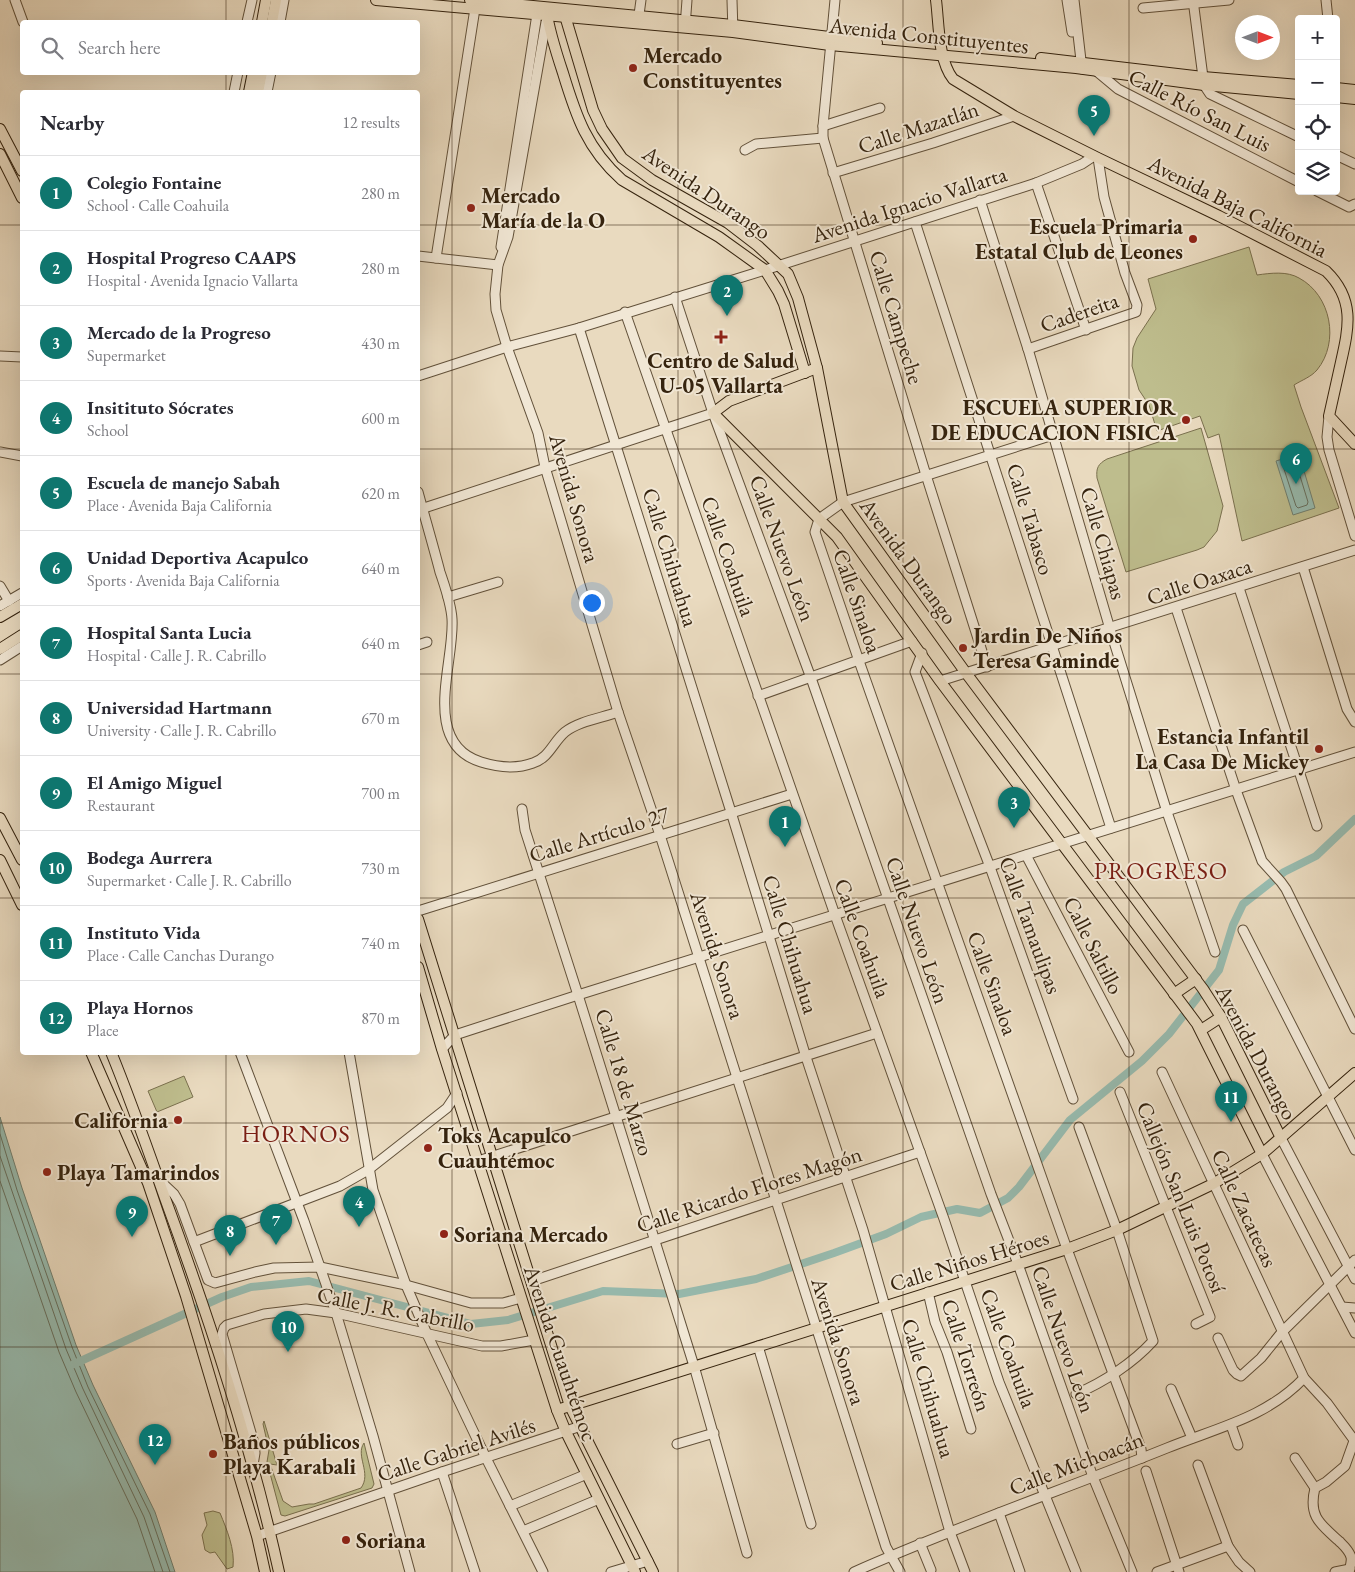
<!DOCTYPE html>
<html lang="en">
<head>
<meta charset="utf-8">
<style>
  :root { --surface:#fff; --page:#f2f2f3; --text:#2b2b33; --muted:#7c7c81; --line:#e1e1e2; --accent:#0f766e }
  body { margin:0; font-family:"EB Garamond",serif; background:var(--page); color:var(--text) }
  .controls { position:absolute; right:15px; top:15px; display:grid; overflow:hidden; border-radius:5px; box-shadow:0 5px 20px #0002 }
  .controls button { width:45px; height:45px; display:grid; place-items:center; padding:0; border:0; border-bottom:1px solid var(--line); background:var(--surface); color:var(--text); font:25px sans-serif }
  .compass { position:absolute; left:1235px; top:15px; width:45px; height:45px; border-radius:50%; background:var(--surface); box-shadow:0 5px 20px #0002; rotate:90deg }
  .you { position:absolute; left:591px; top:602px; width:18px; height:18px; margin:-12px; border:4px solid #fff; border-radius:50%; background:#1a73e8; box-shadow:0 0 0 8px #1a73e833 }
  .badge { display:grid; place-items:center; width:32px; height:32px; border-radius:50%; background:var(--accent); color:#fff; font-size:16px; font-weight:700 }
  .pin { position:absolute; translate:-50% -41px; filter:drop-shadow(0 1px 2px #0008) }
  .pin::after { content:''; position:absolute; top:26px; width:18px; height:15px; background:inherit; clip-path:polygon(0 0,100% 0,50% 100%) }
  .list { margin:0; padding:0; list-style:none }
  h2 { display:flex; justify-content:space-between; align-items:center; height:65px; margin:0; padding:0 20px; font-size:21px }
  h2 small { font-size:16px; font-weight:400; color:var(--muted) }
  .list li { display:grid; grid-template-columns:32px 1fr auto; gap:15px; align-items:center; box-sizing:border-box; height:75px; padding:0 20px; border-top:1px solid var(--line) }
  .list b { display:block; font-size:19px; white-space:nowrap }
  .list p { margin:0; font-size:16px; white-space:nowrap; color:var(--muted) }
  .list em { font-size:16px; font-style:normal; color:var(--muted) }
  .icon { flex:none; width:28px; height:28px; fill:none; stroke:currentColor; stroke-width:2; stroke-linecap:round; stroke-linejoin:round }
  .map { position:relative; flex:none; width:1355px; height:1572px; overflow:hidden }
  .search { position:absolute; background:var(--surface); box-shadow:0 5px 20px #0002; left:20px; top:20px; width:400px; height:55px; display:flex; align-items:center; gap:12px; box-sizing:border-box; padding:0 18px; border-radius:5px; color:var(--muted); font-size:19px }
  .panel { position:absolute; background:var(--surface); box-shadow:0 5px 20px #0002; left:20px; top:90px; width:400px; height:965px; border-radius:5px }
  .map>svg:first-child { display:block }
</style>
</head>
<body>
<div class="map">
<svg width="1355" height="1572" viewBox="0 0 1355 1572">
  <rect width="100%" height="100%" fill="#e9dabf"/>
  <filter id="stains"><feTurbulence type="fractalNoise" baseFrequency=".004" numOctaves="4"/><feColorMatrix values="0 0 0 0 .2 0 0 0 0 .09 0 0 0 0 .02 0 0 0 .5 -.17"/></filter>
  <radialGradient id="worn" r=".72"><stop offset=".6" stop-color="#630" stop-opacity="0"/><stop offset="1" stop-color="#630" stop-opacity=".3"/></radialGradient>
  <g fill="#bebd8d" stroke="#7a704e">
    <path d="M1249,247L1257,275C1271,273 1287,271 1299,278C1331,295 1340,342 1317,370C1311,377 1302,380 1294,385L1301,407L1339,508L1242,541L1219,434L1208,438L1200,416L1157,431L1149,405L1139,390L1132,366L1133,348L1137,338L1156,309L1148,279Z"/>
    <path d="M1201,428L1223,506L1217,531L1204,547L1197,550L1126,572L1097,478C1096,468 1098,464 1107,459Z"/>
    <polygon points="184,1076 193,1097 157,1112 148,1091"/>
    <path d="M264,1421L277,1465L270,1464L283,1501L292,1507L309,1504H314L361,1488C372,1473 355,1456 364,1443L374,1484L372,1488L285,1516L281,1515L267,1462L269,1450L263,1424Z"/>
    <path d="M213,1511L220,1513C227,1530 235,1549 233,1567L227,1569L215,1552L210,1553L205,1550L202,1535L207,1525L204,1513Z"/>
  </g>
  <g fill="#97bbaf" stroke="#707e6f">
    <polygon points="1299,454 1315,508 1293,515 1276,461"/>
    <polygon points="0,1117 22,1188 76,1345 93,1385 155,1512 175,1572 0,1572"/>
  </g>
  <g fill="none" stroke-linecap="round" stroke-linejoin="round">
    <g stroke="#666f5e" stroke-width="1">
      <polygon points="1294,461 1296,463 1308,502 1307,505 1298,508 1296,506 1283,466 1285,464"/>
      <polyline points="0,1134 17,1190 72,1347 88,1387 150,1514 170,1572"/>
      <polyline points="0,1156 66,1349 83,1389 144,1517 163,1572"/>
      <polyline points="0,1181 59,1352 76,1392 137,1519 155,1572"/>
    </g>
    <polyline stroke="#97bbaf" stroke-width="8" points="74,1364 222,1297 251,1287 309,1281 471,1324 508,1320 603,1291 679,1294 756,1279 834,1253 886,1234 921,1217 957,1209 980,1213 1008,1198 1019,1187 1070,1120 1142,1061 1169,1034 1219,970 1233,925 1243,904 1284,872 1316,856 1355,819"/>
    <defs>
      <g id="minor">
        <polyline points="15,0 23,22"/>
        <polyline points="732,0 733,32"/>
        <polyline points="835,0 823,126 823,138 926,475 987,667"/>
        <polyline points="1067,0 1072,32"/>
        <polyline points="1074,0 1082,69"/>
        <polyline points="1193,0 1204,85 1210,94 1299,137"/>
        <polyline points="1326,0 1328,19"/>
        <polyline points="1143,8 1229,0"/>
        <polyline points="247,22 252,0"/>
        <polyline points="280,22 284,0"/>
        <polyline points="546,22 508,237 498,265 495,294 496,310 507,347 538,433 545,467 618,712 660,835 886,1547 900,1572"/>
        <polyline points="638,22 641,0"/>
        <polyline points="685,27 687,0"/>
        <polyline points="1094,69 1118,89 1299,182"/>
        <polyline points="234,92 238,72"/>
        <polyline points="267,92 271,72"/>
        <polyline points="823,126 880,108"/>
        <polyline points="745,150 756,144 823,138"/>
        <polyline points="1336,155 1355,164"/>
        <polyline points="833,173 933,143 1014,116"/>
        <polyline points="1036,183 1086,330"/>
        <polyline points="1317,191 1349,207 1355,204"/>
        <polyline points="980,200 1028,349 1110,629 1167,812 1215,952"/>
        <polyline points="915,222 1111,828"/>
        <polyline points="501,247 537,14"/>
        <polyline points="418,256 498,265"/>
        <polyline points="436,258 476,2"/>
        <polyline points="675,297 713,413 811,678 991,1194 1018,1264 1093,1477 1132,1572"/>
        <polyline points="625,312 835,915 944,1219 999,1382 1076,1572"/>
        <polyline points="579,328 731,812 806,1057 863,1230 950,1532 965,1572"/>
        <polyline points="1028,349 1136,312 1137,305 1125,273 1104,197 1098,158"/>
        <polyline points="0,356 22,357"/>
        <polyline points="418,376 507,347 579,328 765,270 1036,183 1082,164 1094,156"/>
        <polyline points="1329,416 1327,437 1329,450 1355,536"/>
        <polyline points="1053,435 843,502 819,519 815,532 859,661 1067,1249 1141,1449 1142,1458"/>
        <polyline points="0,452 22,456"/>
        <path d="M418,492C425,518 433,545 440,572C445,587 451,603 452,619C455,662 420,743 481,762C497,767 517,769 533,763C549,758 553,742 565,732C579,721 602,718 618,712"/>
        <polyline points="418,510 713,413"/>
        <polyline points="1303,567 1347,709 1355,722"/>
        <polyline points="0,586 9,601"/>
        <polyline points="1239,588 1317,826"/>
        <polyline points="448,597 498,582"/>
        <polyline points="0,606 22,593"/>
        <polyline points="1176,608 1236,790 1262,861 1281,882 1286,889 1355,1029"/>
        <polyline points="418,645 427,642"/>
        <polyline points="922,653 915,672 990,867 1073,1099"/>
        <polyline points="0,660 22,646"/>
        <polyline points="940,681 1355,550"/>
        <polyline points="758,696 912,641"/>
        <polyline points="522,809 525,830 578,995 694,1366 747,1553"/>
        <polyline points="1026,855 1129,1052"/>
        <polyline points="418,911 792,794"/>
        <polyline points="1243,930 1355,1150"/>
        <polyline points="442,1049 455,1035 578,995 1355,752"/>
        <polyline points="240,1052 304,1221 336,1313 373,1436 410,1572"/>
        <polyline points="349,1052 373,1190 406,1285 427,1334 486,1458 543,1572"/>
        <polyline points="1162,1072 1304,1378 1327,1403 1354,1440"/>
        <polyline points="1120,1092 1210,1317 1196,1324"/>
        <polyline points="1281,1138 1355,1279"/>
        <polyline points="1262,1154 1355,1333"/>
        <polyline points="478,1161 877,1033"/>
        <polyline points="158,1179 174,1194 180,1204 208,1280 215,1283 255,1272 274,1268 320,1267 406,1285 471,1303 503,1303 521,1298"/>
        <polyline points="194,1242 340,1186 368,1170 447,1108 457,1093"/>
        <polyline points="532,1281 920,1152"/>
        <polyline points="928,1292 935,1322 947,1352 971,1429"/>
        <polyline points="1342,1307 1355,1308"/>
        <polyline points="1218,1338 1233,1370 1237,1374 1241,1376 1261,1358 1282,1332 1355,1260"/>
        <polyline points="758,1346 811,1524"/>
        <polyline points="1171,1389 1192,1438"/>
        <path d="M1076,1394C1104,1382 1133,1363 1153,1341L1117,1230L1079,1127"/>
        <polyline points="1231,1425 1238,1445"/>
        <polyline points="677,1444 714,1433"/>
        <polyline points="1295,1458 1315,1488"/>
        <polyline points="253,1465 255,1453 254,1443 222,1334 224,1328 227,1325 264,1314 306,1309 336,1313 482,1346 501,1346 534,1340"/>
        <polyline points="1198,1465 1228,1546 1239,1562 1250,1572"/>
        <polyline points="1146,1471 1179,1572"/>
        <polyline points="442,1472 475,1572"/>
        <polyline points="510,1506 587,1474"/>
        <polyline points="999,1513 1020,1572"/>
        <polyline points="523,1531 599,1499"/>
        <polyline points="257,1536 442,1472 581,1426"/>
        <polyline points="920,1543 931,1570"/>
        <polyline points="611,1572 648,1561"/>
        <path d="M854,1572C957,1526 1063,1490 1167,1448C1216,1428 1266,1418 1304,1378"/>
        <polyline points="1157,1572 1228,1546"/>
        <polyline points="1335,1572 1350,1569"/>
        <path d="M1349,1572C1350,1567 1352,1561 1351,1557C1349,1550 1344,1546 1339,1541C1320,1524 1308,1516 1315,1488L1326,1482L1345,1466L1355,1438"/>
      </g>
      <g id="major">
        <polyline points="376,0 733,32 830,45 1076,68 1204,85 1299,94"/>
        <polyline points="470,0 733,25 877,43"/>
        <path d="M936,0C939,23 938,60 953,79L1014,116L1098,158L1219,216L1326,271C1355,299 1349,327 1341,362C1337,380 1333,398 1329,416L1355,444"/>
        <path d="M546,9C549,30 556,52 563,73C576,116 587,149 622,180L719,237L765,270L778,291L784,304L805,373"/>
        <polyline points="563,9 593,110 602,129 622,158 652,180 728,223 758,246 788,274 798,298 817,368 843,502 966,673 1203,989 1221,1017 1281,1138"/>
        <polyline points="262,22 266,0"/>
        <polyline points="272,22 276,0"/>
        <polyline points="1041,58 1203,77 1299,85"/>
        <polyline points="1336,88 1355,90"/>
        <polyline points="249,92 253,72"/>
        <polyline points="258,92 262,72"/>
        <polyline points="1336,97 1355,99"/>
        <polyline points="0,129 22,171"/>
        <polyline points="0,154 22,198"/>
        <polyline points="817,368 729,401 713,413 837,537 940,681 1197,1024 1262,1154"/>
        <polyline points="0,617 22,604"/>
        <polyline points="0,649 22,635"/>
        <polyline points="0,818 22,860"/>
        <polyline points="0,860 22,905"/>
        <polyline points="418,919 570,1406 653,1572"/>
        <polyline points="418,967 442,1049 557,1410 566,1432 635,1572"/>
        <polyline points="1174,994 1196,979"/>
        <polyline points="1201,1030 1221,1017"/>
        <polyline points="91,1052 148,1183 186,1296 257,1536 265,1572"/>
        <path d="M111,1052C131,1101 148,1150 165,1198C210,1321 251,1445 279,1572"/>
        <polyline points="557,1410 1067,1249 1117,1230 1213,1184 1262,1154 1355,1073"/>
      </g>
    </defs>
    <use href="#minor" stroke="#62513a" stroke-width="11"/>
    <use href="#major" stroke="#35230e" stroke-width="12"/>
    <use href="#minor" stroke="#f1e7d5" stroke-width="9"/>
    <use href="#major" stroke="#e9dabf" stroke-width="10"/>
  </g>
  <path fill="none" stroke="#35230e" stroke-width="1" stroke-opacity="0.55" d="M226,0V22M452,0V1572M678,0V1572M903,0V1572M1129,0V1572M226,72V92M0,225H22M418,225H1355M0,449H22M418,449H1355M0,674H22M418,674H1355M0,898H22M418,898H1355M226,1052V1572M0,1123H1355M0,1347H1355"/>
  <g fill="#8f2418" stroke="#f1e7d5" stroke-width="2">
    <circle cx="633" cy="68" r="5"/>
    <circle cx="471" cy="208" r="5"/>
    <circle cx="1193" cy="239" r="5"/>
    <path d="M718.5 329.5h5v5h5v5h-5v5h-5v-5h-5v-5h5z"/>
    <circle cx="1186" cy="420" r="5"/>
    <circle cx="963" cy="648" r="5"/>
    <circle cx="1319" cy="749" r="5"/>
    <circle cx="178" cy="1120" r="5"/>
    <circle cx="428" cy="1148" r="5"/>
    <circle cx="47" cy="1172" r="5"/>
    <circle cx="444" cy="1234" r="5"/>
    <circle cx="213" cy="1454" r="5"/>
    <circle cx="346" cy="1540" r="5"/>
  </g>
  <g text-anchor="middle" stroke-width="4" stroke-linejoin="round" paint-order="stroke">
    <g font-size="22" fill="#35230e" stroke="#f1e7d5">
      <text transform="translate(929 35) rotate(6)" y="8">Avenida Constituyentes</text>
      <text transform="translate(1200 110) rotate(27)" y="8">Calle Río San Luis</text>
      <text transform="translate(918 127) rotate(-18)" y="8">Calle Mazatlán</text>
      <text transform="translate(707 192) rotate(34)" y="8">Avenida Durango</text>
      <text transform="translate(909 204) rotate(-18)" y="8">Avenida Ignacio Vallarta</text>
      <text transform="translate(1238 206) rotate(27)" y="8">Avenida Baja California</text>
      <text transform="translate(1079 312) rotate(-19)" y="8">Cadereita</text>
      <text transform="translate(897 317) rotate(73)" y="8">Calle Campeche</text>
      <text transform="translate(575 498) rotate(74)" y="8">Avenida Sonora</text>
      <text transform="translate(1031 519) rotate(73)" y="8">Calle Tabasco</text>
      <text transform="translate(1104 543) rotate(74)" y="8">Calle Chiapas</text>
      <text transform="translate(783 548) rotate(70)" y="8">Calle Nuevo León</text>
      <text transform="translate(729 556) rotate(71)" y="8">Calle Coahuila</text>
      <text transform="translate(671 557) rotate(73)" y="8">Calle Chihuahua</text>
      <text transform="translate(909 561) rotate(54)" y="8">Avenida Durango</text>
      <text transform="translate(1199 581) rotate(-18)" y="8">Calle Oaxaca</text>
      <text transform="translate(858 601) rotate(71)" y="8">Calle Sinaloa</text>
      <text transform="translate(599 834) rotate(-17)" y="8">Calle Artículo 27</text>
      <text transform="translate(1031 925) rotate(70)" y="8">Calle Tamaulipas</text>
      <text transform="translate(918 930) rotate(71)" y="8">Calle Nuevo León</text>
      <text transform="translate(863 938) rotate(70)" y="8">Calle Coahuila</text>
      <text transform="translate(791 944) rotate(73)" y="8">Calle Chihuahua</text>
      <text transform="translate(1094 945) rotate(63)" y="8">Calle Saltillo</text>
      <text transform="translate(718 955) rotate(72)" y="8">Avenida Sonora</text>
      <text transform="translate(993 983) rotate(70)" y="8">Calle Sinaloa</text>
      <text transform="translate(1257 1052) rotate(62)" y="8">Avenida Durango</text>
      <text transform="translate(625 1082) rotate(73)" y="8">Calle 18 de Marzo</text>
      <text transform="translate(749 1189) rotate(-18)" y="8">Calle Ricardo Flores Magón</text>
      <text transform="translate(1182 1197) rotate(68)" y="8">Callejón San Luis Potosí</text>
      <text transform="translate(1245 1208) rotate(65)" y="8">Calle Zacatecas</text>
      <text transform="translate(969 1260) rotate(-17)" y="8">Calle Niños Héroes</text>
      <text transform="translate(396 1309) rotate(11)" y="8">Calle J. R. Cabrillo</text>
      <text transform="translate(1064 1339) rotate(71)" y="8">Calle Nuevo León</text>
      <text transform="translate(839 1341) rotate(72)" y="8">Avenida Sonora</text>
      <text transform="translate(1009 1348) rotate(70)" y="8">Calle Coahuila</text>
      <text transform="translate(561 1353) rotate(71)" y="8">Avenida Cuauhtémoc</text>
      <text transform="translate(967 1355) rotate(72)" y="8">Calle Torreón</text>
      <text transform="translate(929 1388) rotate(74)" y="8">Calle Chihuahua</text>
      <text transform="translate(456 1449) rotate(-18)" y="8">Calle Gabriel Avilés</text>
      <text transform="translate(1076 1463) rotate(-21)" y="8">Calle Michoacán</text>
    </g>
    <g font-size="22" font-weight="bold" fill="#35230e" stroke="#f1e7d5" text-anchor="start">
      <text x="643" y="63">Mercado<tspan x="643" dy="25">Constituyentes</tspan></text>
      <text x="481" y="203">Mercado<tspan x="481" dy="25">María de la O</tspan></text>
      <text x="1183" y="234" text-anchor="end">Escuela Primaria<tspan x="1183" dy="25">Estatal Club de Leones</tspan></text>
      <text x="721" y="368" text-anchor="middle">Centro de Salud<tspan x="721" dy="25">U-05 Vallarta</tspan></text>
      <text x="1176" y="415" text-anchor="end">ESCUELA SUPERIOR<tspan x="1176" dy="25">DE EDUCACION FISICA</tspan></text>
      <text x="973" y="643">Jardin De Niños<tspan x="973" dy="25">Teresa Gaminde</tspan></text>
      <text x="1309" y="744" text-anchor="end">Estancia Infantil<tspan x="1309" dy="25">La Casa De Mickey</tspan></text>
      <text x="168" y="1128" text-anchor="end">California</text>
      <text x="438" y="1143">Toks Acapulco<tspan x="438" dy="25">Cuauhtémoc</tspan></text>
      <text x="57" y="1180">Playa Tamarindos</text>
      <text x="454" y="1242">Soriana Mercado</text>
      <text x="223" y="1449">Baños públicos<tspan x="223" dy="25">Playa Karabali</tspan></text>
      <text x="356" y="1548">Soriana</text>
    </g>
    <g font-size="24" letter-spacing="1" fill="#7a1f14" stroke="#f1e7d5">
      <text x="1161" y="879">PROGRESO</text>
      <text x="296" y="1142">HORNOS</text>
    </g>
  </g>
  <rect width="100%" height="100%" filter="url(#stains)"/>
  <rect width="100%" height="100%" fill="url(#worn)"/>
</svg>
<div class="controls">
<button>+</button>
<button>−</button>
<button><svg class="icon" aria-label="locate" viewBox="0 0 24 24"><circle cx="12" cy="12" r="6"/><path d="M12 2v4M12 18v4M2 12h4M18 12h4"/></svg></button>
<button><svg class="icon" aria-label="layers" viewBox="0 0 24 24"><path d="M12 4l9 5-9 5-9-5zM3 14l9 5 9-5"/></svg></button>
</div>
<svg class="compass" viewBox="-18 -18 36 36"><path d="M0-13l5 13h-10z" fill="#e53935"/><path d="M0 13l5-13h-10z" fill="#7c7c81"/></svg>
<div class="you"></div>
<div class="pin badge" style="left:785px;top:847px">1</div>
<div class="pin badge" style="left:727px;top:316px">2</div>
<div class="pin badge" style="left:1014px;top:828px">3</div>
<div class="pin badge" style="left:359px;top:1227px">4</div>
<div class="pin badge" style="left:1094px;top:136px">5</div>
<div class="pin badge" style="left:1296px;top:484px">6</div>
<div class="pin badge" style="left:276px;top:1245px">7</div>
<div class="pin badge" style="left:230px;top:1256px">8</div>
<div class="pin badge" style="left:132px;top:1237px">9</div>
<div class="pin badge" style="left:288px;top:1352px">10</div>
<div class="pin badge" style="left:1231px;top:1122px">11</div>
<div class="pin badge" style="left:155px;top:1465px">12</div>
<div class="search"><svg class="icon" aria-label="search" viewBox="0 0 24 24"><circle cx="10" cy="10" r="6"/><path d="M15 15l6 6"/></svg>Search here</div>
<section class="panel">
<h2>Nearby<small>12 results</small></h2>
<ul class="list">
<li><span class="badge">1</span><div><b>Colegio Fontaine</b><p>School · Calle Coahuila</p></div><em>280 m</em></li>
<li><span class="badge">2</span><div><b>Hospital Progreso CAAPS</b><p>Hospital · Avenida Ignacio Vallarta</p></div><em>280 m</em></li>
<li><span class="badge">3</span><div><b>Mercado de la Progreso</b><p>Supermarket</p></div><em>430 m</em></li>
<li><span class="badge">4</span><div><b>Insitituto Sócrates</b><p>School</p></div><em>600 m</em></li>
<li><span class="badge">5</span><div><b>Escuela de manejo Sabah</b><p>Place · Avenida Baja California</p></div><em>620 m</em></li>
<li><span class="badge">6</span><div><b>Unidad Deportiva Acapulco</b><p>Sports · Avenida Baja California</p></div><em>640 m</em></li>
<li><span class="badge">7</span><div><b>Hospital Santa Lucia</b><p>Hospital · Calle J. R. Cabrillo</p></div><em>640 m</em></li>
<li><span class="badge">8</span><div><b>Universidad Hartmann</b><p>University · Calle J. R. Cabrillo</p></div><em>670 m</em></li>
<li><span class="badge">9</span><div><b>El Amigo Miguel</b><p>Restaurant</p></div><em>700 m</em></li>
<li><span class="badge">10</span><div><b>Bodega Aurrera</b><p>Supermarket · Calle J. R. Cabrillo</p></div><em>730 m</em></li>
<li><span class="badge">11</span><div><b>Instituto Vida</b><p>Place · Calle Canchas Durango</p></div><em>740 m</em></li>
<li><span class="badge">12</span><div><b>Playa Hornos</b><p>Place</p></div><em>870 m</em></li>
</ul>
</section>
</div>
</body>
</html>
